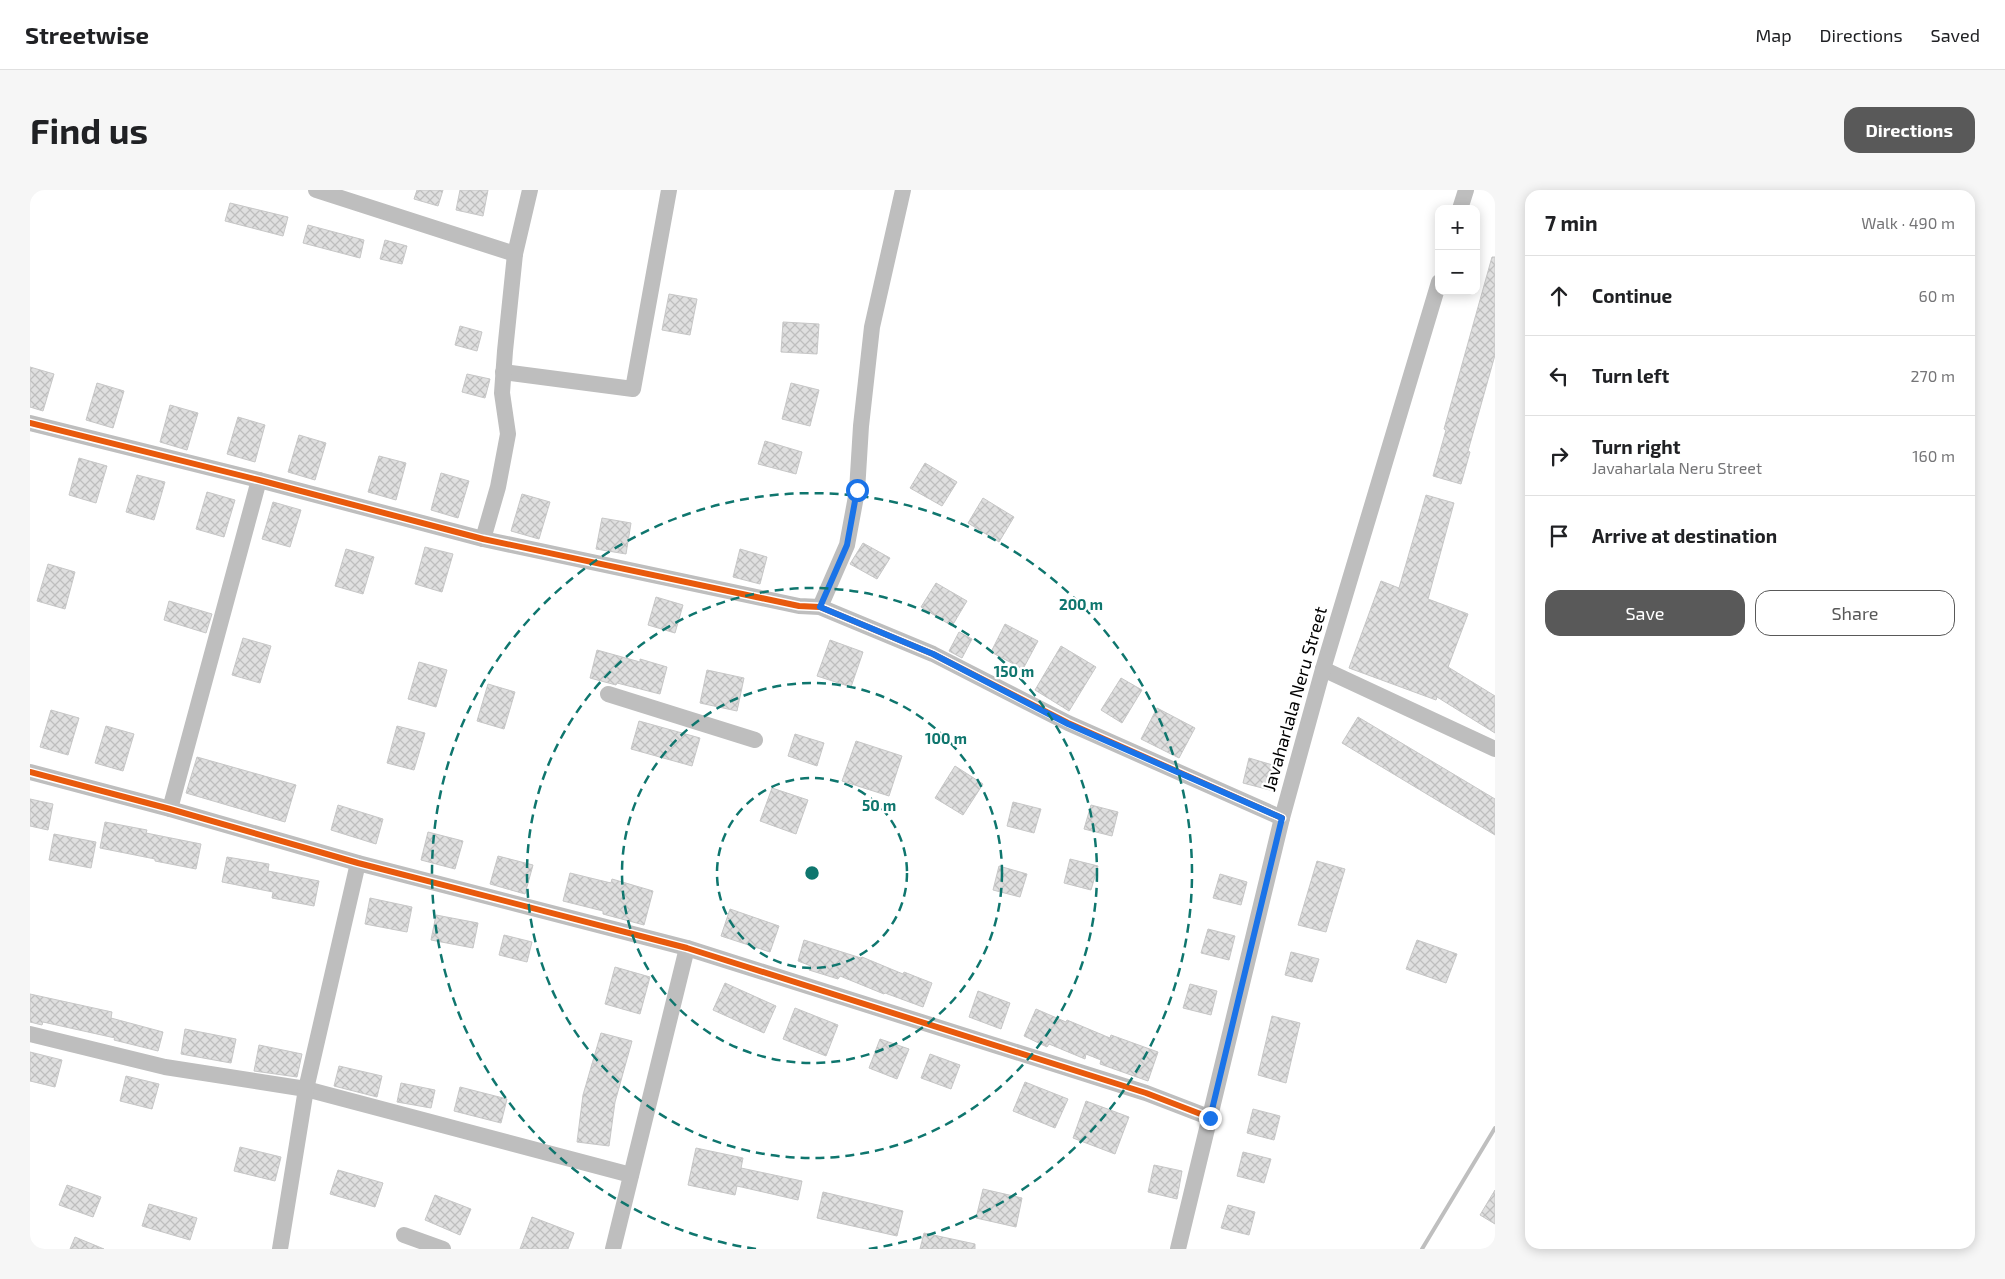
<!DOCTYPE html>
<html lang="en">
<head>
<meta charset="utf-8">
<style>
  :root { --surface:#fff; --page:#f6f6f6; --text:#202124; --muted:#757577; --line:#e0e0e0; --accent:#595959 }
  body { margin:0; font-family:"Exo 2",sans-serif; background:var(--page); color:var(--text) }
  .controls { position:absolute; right:15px; top:15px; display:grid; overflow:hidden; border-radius:10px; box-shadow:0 2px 12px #0003 }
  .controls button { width:45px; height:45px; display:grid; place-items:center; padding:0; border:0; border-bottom:1px solid var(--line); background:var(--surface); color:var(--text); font:25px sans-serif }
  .stop { position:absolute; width:15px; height:15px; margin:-11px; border:4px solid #1a73e8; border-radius:50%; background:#fff }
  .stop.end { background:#1a73e8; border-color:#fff; box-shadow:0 1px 5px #0008 }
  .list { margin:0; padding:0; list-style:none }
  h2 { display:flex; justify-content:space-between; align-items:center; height:65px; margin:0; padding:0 20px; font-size:21px }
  h2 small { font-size:16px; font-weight:400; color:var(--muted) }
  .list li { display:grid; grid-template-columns:32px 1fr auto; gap:15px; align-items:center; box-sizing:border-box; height:80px; padding:0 20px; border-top:1px solid var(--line) }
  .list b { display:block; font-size:19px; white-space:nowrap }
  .list p { margin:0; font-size:16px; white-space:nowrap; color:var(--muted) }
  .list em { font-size:16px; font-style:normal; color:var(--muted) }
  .actions { display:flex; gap:10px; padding:15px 20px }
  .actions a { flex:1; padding:11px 0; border:1px solid var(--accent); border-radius:15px; text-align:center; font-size:18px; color:var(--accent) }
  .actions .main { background:var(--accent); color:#fff }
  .icon { flex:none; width:28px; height:28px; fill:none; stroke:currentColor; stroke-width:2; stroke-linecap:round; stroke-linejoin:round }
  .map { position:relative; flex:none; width:1465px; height:1059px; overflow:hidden; border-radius:15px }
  header { display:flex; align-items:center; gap:30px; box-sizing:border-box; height:70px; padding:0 25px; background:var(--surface); border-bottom:1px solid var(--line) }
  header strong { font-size:24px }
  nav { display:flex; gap:28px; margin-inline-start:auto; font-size:18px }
  .intro { display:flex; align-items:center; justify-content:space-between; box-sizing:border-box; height:120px; padding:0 30px }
  h1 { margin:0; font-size:35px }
  .button { padding:12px 22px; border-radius:15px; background:var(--accent); color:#fff; font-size:18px; font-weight:700 }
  main { display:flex; gap:30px; padding:0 30px }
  aside { flex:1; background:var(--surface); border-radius:15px; box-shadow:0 2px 12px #0003 }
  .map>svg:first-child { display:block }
</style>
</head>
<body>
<header>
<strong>Streetwise</strong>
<nav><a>Map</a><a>Directions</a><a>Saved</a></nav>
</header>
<div class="intro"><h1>Find us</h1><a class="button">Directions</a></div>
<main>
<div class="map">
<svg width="1465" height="1059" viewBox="0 0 1465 1059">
  <defs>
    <pattern id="building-cross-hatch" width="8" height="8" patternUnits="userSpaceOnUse" patternTransform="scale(1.25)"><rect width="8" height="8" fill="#dfdfdf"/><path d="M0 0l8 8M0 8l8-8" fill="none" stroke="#bebebe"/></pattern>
  </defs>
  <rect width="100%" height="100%" fill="#fff"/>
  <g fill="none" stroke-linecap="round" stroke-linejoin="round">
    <polyline stroke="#bfbfbf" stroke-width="4" points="1392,1059 1465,938"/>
  </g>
  <g fill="url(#building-cross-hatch)" stroke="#c7c7c7">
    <polygon points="387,0 413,0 408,16 384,9"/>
    <polygon points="430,0 458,0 453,26 426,20"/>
    <polygon points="200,13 258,27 253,46 195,31"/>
    <polygon points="278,35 334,50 330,68 273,53"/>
    <polygon points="355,50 377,56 372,74 350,69"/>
    <polygon points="1462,67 1465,67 1465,165 1438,261 1440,262 1431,294 1403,286 1416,240 1414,239"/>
    <polygon points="639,104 667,109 660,145 632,140"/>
    <polygon points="753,132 789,134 787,164 751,162"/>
    <polygon points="430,136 452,142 447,161 425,155"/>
    <polygon points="0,177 24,184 13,221 0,217"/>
    <polygon points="437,184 460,189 455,208 432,202"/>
    <polygon points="67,193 94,201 83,238 56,230"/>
    <polygon points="761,193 789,200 780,236 752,229"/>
    <polygon points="140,215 168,223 157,260 130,252"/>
    <polygon points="208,227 235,235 225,272 197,264"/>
    <polygon points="269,245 296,253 285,290 258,282"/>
    <polygon points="735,251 772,262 766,284 728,274"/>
    <polygon points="349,266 376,273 366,310 338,302"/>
    <polygon points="49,268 77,276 66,313 39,305"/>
    <polygon points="895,273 927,292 912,316 880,298"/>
    <polygon points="411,283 439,291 428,328 401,320"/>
    <polygon points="107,285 135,292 124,330 96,322"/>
    <polygon points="177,302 205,310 194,347 166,339"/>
    <polygon points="492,304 520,312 509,349 481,341"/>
    <polygon points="1396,305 1424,313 1398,409 1438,424 1418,477 1465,506 1465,543 1407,507 1406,510 1319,478 1351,391 1369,398"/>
    <polygon points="953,308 984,327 969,352 938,333"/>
    <polygon points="243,312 271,320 260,357 232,349"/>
    <polygon points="572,328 601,333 596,364 566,359"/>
    <polygon points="833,353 860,368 847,389 820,374"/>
    <polygon points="395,357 423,364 412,402 385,394"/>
    <polygon points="316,359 344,367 333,404 305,396"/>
    <polygon points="710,359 737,367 730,394 703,387"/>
    <polygon points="18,374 45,382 35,419 7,411"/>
    <polygon points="906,393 937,411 922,436 891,417"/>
    <polygon points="626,407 653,415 645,443 618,435"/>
    <polygon points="139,411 182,424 176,443 134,430"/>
    <polygon points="975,434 1008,451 993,479 961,462"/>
    <polygon points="929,442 942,449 932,468 919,461"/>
    <polygon points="213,448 241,456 230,493 202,485"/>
    <polygon points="800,450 833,462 821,497 787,486"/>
    <polygon points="1031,456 1066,477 1039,521 1005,500"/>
    <polygon points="567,460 610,472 610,469 637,477 630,504 587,493 586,495 560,488"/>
    <polygon points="389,472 417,480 406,517 378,509"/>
    <polygon points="677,480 714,488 707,521 670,513"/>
    <polygon points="1091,488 1112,500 1092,533 1071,520"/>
    <polygon points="458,494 485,502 474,539 447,531"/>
    <polygon points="1127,518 1165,538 1149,568 1111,549"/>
    <polygon points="21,520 49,528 38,565 10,557"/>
    <polygon points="1328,527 1465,609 1465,645 1312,553"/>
    <polygon points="609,531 670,548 662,576 601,559"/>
    <polygon points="76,536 104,544 93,581 65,573"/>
    <polygon points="367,536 395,543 384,580 357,573"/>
    <polygon points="765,544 794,553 787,576 758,566"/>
    <polygon points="826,551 872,566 859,606 812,591"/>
    <polygon points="167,567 266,595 255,632 156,603"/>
    <polygon points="1219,568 1246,576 1240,600 1213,593"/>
    <polygon points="925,576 953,594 933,625 905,608"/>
    <polygon points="742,598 778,610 766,644 730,631"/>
    <polygon points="0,609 23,614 18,640 0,636"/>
    <polygon points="983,612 1011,619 1004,643 977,636"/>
    <polygon points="308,615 353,629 346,654 301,640"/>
    <polygon points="1061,615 1088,622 1082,646 1054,639"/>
    <polygon points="75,632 117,640 116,643 171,654 166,679 125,671 125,669 70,658"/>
    <polygon points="398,642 433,651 425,679 391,670"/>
    <polygon points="24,644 66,652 61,678 19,670"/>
    <polygon points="468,666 503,675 495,704 460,694"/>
    <polygon points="197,667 239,674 238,681 289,691 284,716 242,708 243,702 192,692"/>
    <polygon points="1040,669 1068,676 1061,700 1034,693"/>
    <polygon points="1287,671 1315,679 1296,742 1268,735"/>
    <polygon points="969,676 997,684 990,707 963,700"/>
    <polygon points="540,683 581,693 582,689 623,701 614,735 573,724 573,721 533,711"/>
    <polygon points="1190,684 1217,692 1211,715 1183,708"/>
    <polygon points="340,708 382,717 377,742 335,734"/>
    <polygon points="700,719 749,736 740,762 691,746"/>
    <polygon points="406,725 448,733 443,758 401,750"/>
    <polygon points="1178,739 1205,746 1199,770 1171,763"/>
    <polygon points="474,745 502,752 497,772 469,765"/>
    <polygon points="774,750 831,768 832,767 873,784 874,782 902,793 893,817 855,803 854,804 810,786 808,789 779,780 781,776 768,771"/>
    <polygon points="1387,750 1427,764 1416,793 1376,779"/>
    <polygon points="1261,762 1289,769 1282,792 1255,785"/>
    <polygon points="585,777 620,787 610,824 575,814"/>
    <polygon points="695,793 746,816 734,843 683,820"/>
    <polygon points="1160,794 1187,801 1181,825 1153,818"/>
    <polygon points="948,801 980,813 971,839 939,827"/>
    <polygon points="0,804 82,822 81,828 133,842 128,861 84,850 85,848 13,832 12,835 0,832"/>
    <polygon points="765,818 808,835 796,866 753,849"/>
    <polygon points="1006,819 1036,832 1037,830 1080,848 1081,845 1128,862 1118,891 1070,874 1071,870 1056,864 1055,869 1019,854 1017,857 994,846"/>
    <polygon points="1242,826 1270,833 1256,893 1228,885"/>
    <polygon points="155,839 206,849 201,873 151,864"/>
    <polygon points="571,843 602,851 585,912 579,956 547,952 553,905"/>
    <polygon points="850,849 879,859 867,889 839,878"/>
    <polygon points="229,855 272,864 267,887 224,881"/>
    <polygon points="0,862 32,870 25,897 0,891"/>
    <polygon points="900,864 930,875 921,899 891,888"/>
    <polygon points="309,876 352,886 347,907 304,896"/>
    <polygon points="96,886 129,894 122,919 90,911"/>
    <polygon points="995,892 1038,909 1025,938 983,921"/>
    <polygon points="371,893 405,900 401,918 367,912"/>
    <polygon points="430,897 477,909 471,933 424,921"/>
    <polygon points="1056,911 1099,927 1085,964 1043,948"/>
    <polygon points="1223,919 1250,926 1244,950 1217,943"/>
    <polygon points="210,957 251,967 245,991 204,981"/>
    <polygon points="666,958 713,968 711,978 772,991 768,1010 707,996 705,1005 658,995"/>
    <polygon points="1213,962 1241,969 1234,993 1207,986"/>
    <polygon points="1124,975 1152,981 1147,1009 1118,1002"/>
    <polygon points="308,980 353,993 345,1017 300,1004"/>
    <polygon points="37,995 71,1007 63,1027 29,1015"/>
    <polygon points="953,999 992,1008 986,1037 946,1028"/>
    <polygon points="1465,1000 1465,1034 1450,1025"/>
    <polygon points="793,1002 873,1021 867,1046 787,1028"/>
    <polygon points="405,1005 441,1019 430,1045 395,1030"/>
    <polygon points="119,1014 167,1028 160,1050 112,1036"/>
    <polygon points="1198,1015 1225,1022 1219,1045 1191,1038"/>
    <polygon points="502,1027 544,1043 538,1059 490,1059"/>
    <polygon points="894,1043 945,1054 945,1059 890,1059"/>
    <polygon points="45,1047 74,1059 40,1059"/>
  </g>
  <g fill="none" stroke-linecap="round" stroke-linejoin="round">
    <g stroke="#bebebe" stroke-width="16">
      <polyline points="286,0 485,64"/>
      <polyline points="1430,19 1436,0"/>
      <polyline points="473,182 603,199 639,0"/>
      <polyline points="0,233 229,290 453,349 769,416 790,417 903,464 1038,533 1252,628"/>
      <polyline points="453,349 468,297 478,244 472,203 475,161 485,64 500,0"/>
      <polyline points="790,417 817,355 827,301 831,236 842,137 873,0"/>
      <polyline points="1293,479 1465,559"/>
      <polyline points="578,504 725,550"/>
      <polyline points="0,582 140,619 328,673 657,758 1116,903 1181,928"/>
      <polyline points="140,619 229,290"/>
      <polyline points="0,844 135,877 276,899 601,985"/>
      <polyline points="374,1045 413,1059"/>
      <polyline points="250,1059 276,899 328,673"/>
      <polyline points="583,1059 657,758"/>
      <polyline points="1148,1059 1252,628 1293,479 1409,92"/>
    </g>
    <defs>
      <g id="cycleway">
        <polyline points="0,233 229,290 453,349 769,416 790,417 903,464 1038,533 1252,628"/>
        <polyline points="0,582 140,619 328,673 657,758 1116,903 1181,928"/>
      </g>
    </defs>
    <use href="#cycleway" stroke="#fff" stroke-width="9"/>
    <use href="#cycleway" stroke="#e8590c" stroke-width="6"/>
  </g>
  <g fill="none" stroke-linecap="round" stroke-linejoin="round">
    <polyline stroke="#1a73e8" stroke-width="6" points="827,300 817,355 790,417 903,464 1038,534 1252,628 1180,928"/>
  </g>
  <g fill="none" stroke="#0f766e" stroke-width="2.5" stroke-dasharray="9 6">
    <circle cx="782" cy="683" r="95"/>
    <circle cx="782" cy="683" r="190"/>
    <circle cx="782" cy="683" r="285"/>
    <path d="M726 1059A380 380 0 1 1 838 1059"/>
  </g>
  <g text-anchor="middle" stroke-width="4.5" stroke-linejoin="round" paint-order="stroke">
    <g font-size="18" fill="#000" stroke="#fff">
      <text transform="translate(1265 509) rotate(-74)" y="6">Javaharlala Neru Street</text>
    </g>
  </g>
  <circle cx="782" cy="683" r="8" fill="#0f766e" stroke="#fff" stroke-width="2.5"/>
  <g font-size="15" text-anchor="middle" font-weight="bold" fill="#0f766e" stroke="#fff" stroke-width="4.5" stroke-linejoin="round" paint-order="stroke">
    <text x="1051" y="420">200 m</text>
    <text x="984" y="487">150 m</text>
    <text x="916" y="554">100 m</text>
    <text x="849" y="621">50 m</text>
  </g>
</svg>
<div class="controls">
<button>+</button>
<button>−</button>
</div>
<div class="stop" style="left:827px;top:300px"></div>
<div class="stop end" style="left:1180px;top:928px"></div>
</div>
<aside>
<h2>7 min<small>Walk · 490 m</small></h2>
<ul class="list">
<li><svg class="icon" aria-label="ahead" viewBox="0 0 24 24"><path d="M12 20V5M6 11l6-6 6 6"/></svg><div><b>Continue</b></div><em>60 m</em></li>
<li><svg class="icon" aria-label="left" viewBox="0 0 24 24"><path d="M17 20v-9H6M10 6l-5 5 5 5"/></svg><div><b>Turn left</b></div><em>270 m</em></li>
<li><svg class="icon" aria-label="right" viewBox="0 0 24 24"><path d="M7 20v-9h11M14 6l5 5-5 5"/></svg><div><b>Turn right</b><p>Javaharlala Neru Street</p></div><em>160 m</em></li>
<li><svg class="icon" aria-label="arrive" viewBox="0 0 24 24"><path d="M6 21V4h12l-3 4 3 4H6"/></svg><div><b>Arrive at destination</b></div></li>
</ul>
<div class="actions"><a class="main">Save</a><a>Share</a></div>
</aside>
</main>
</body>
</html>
